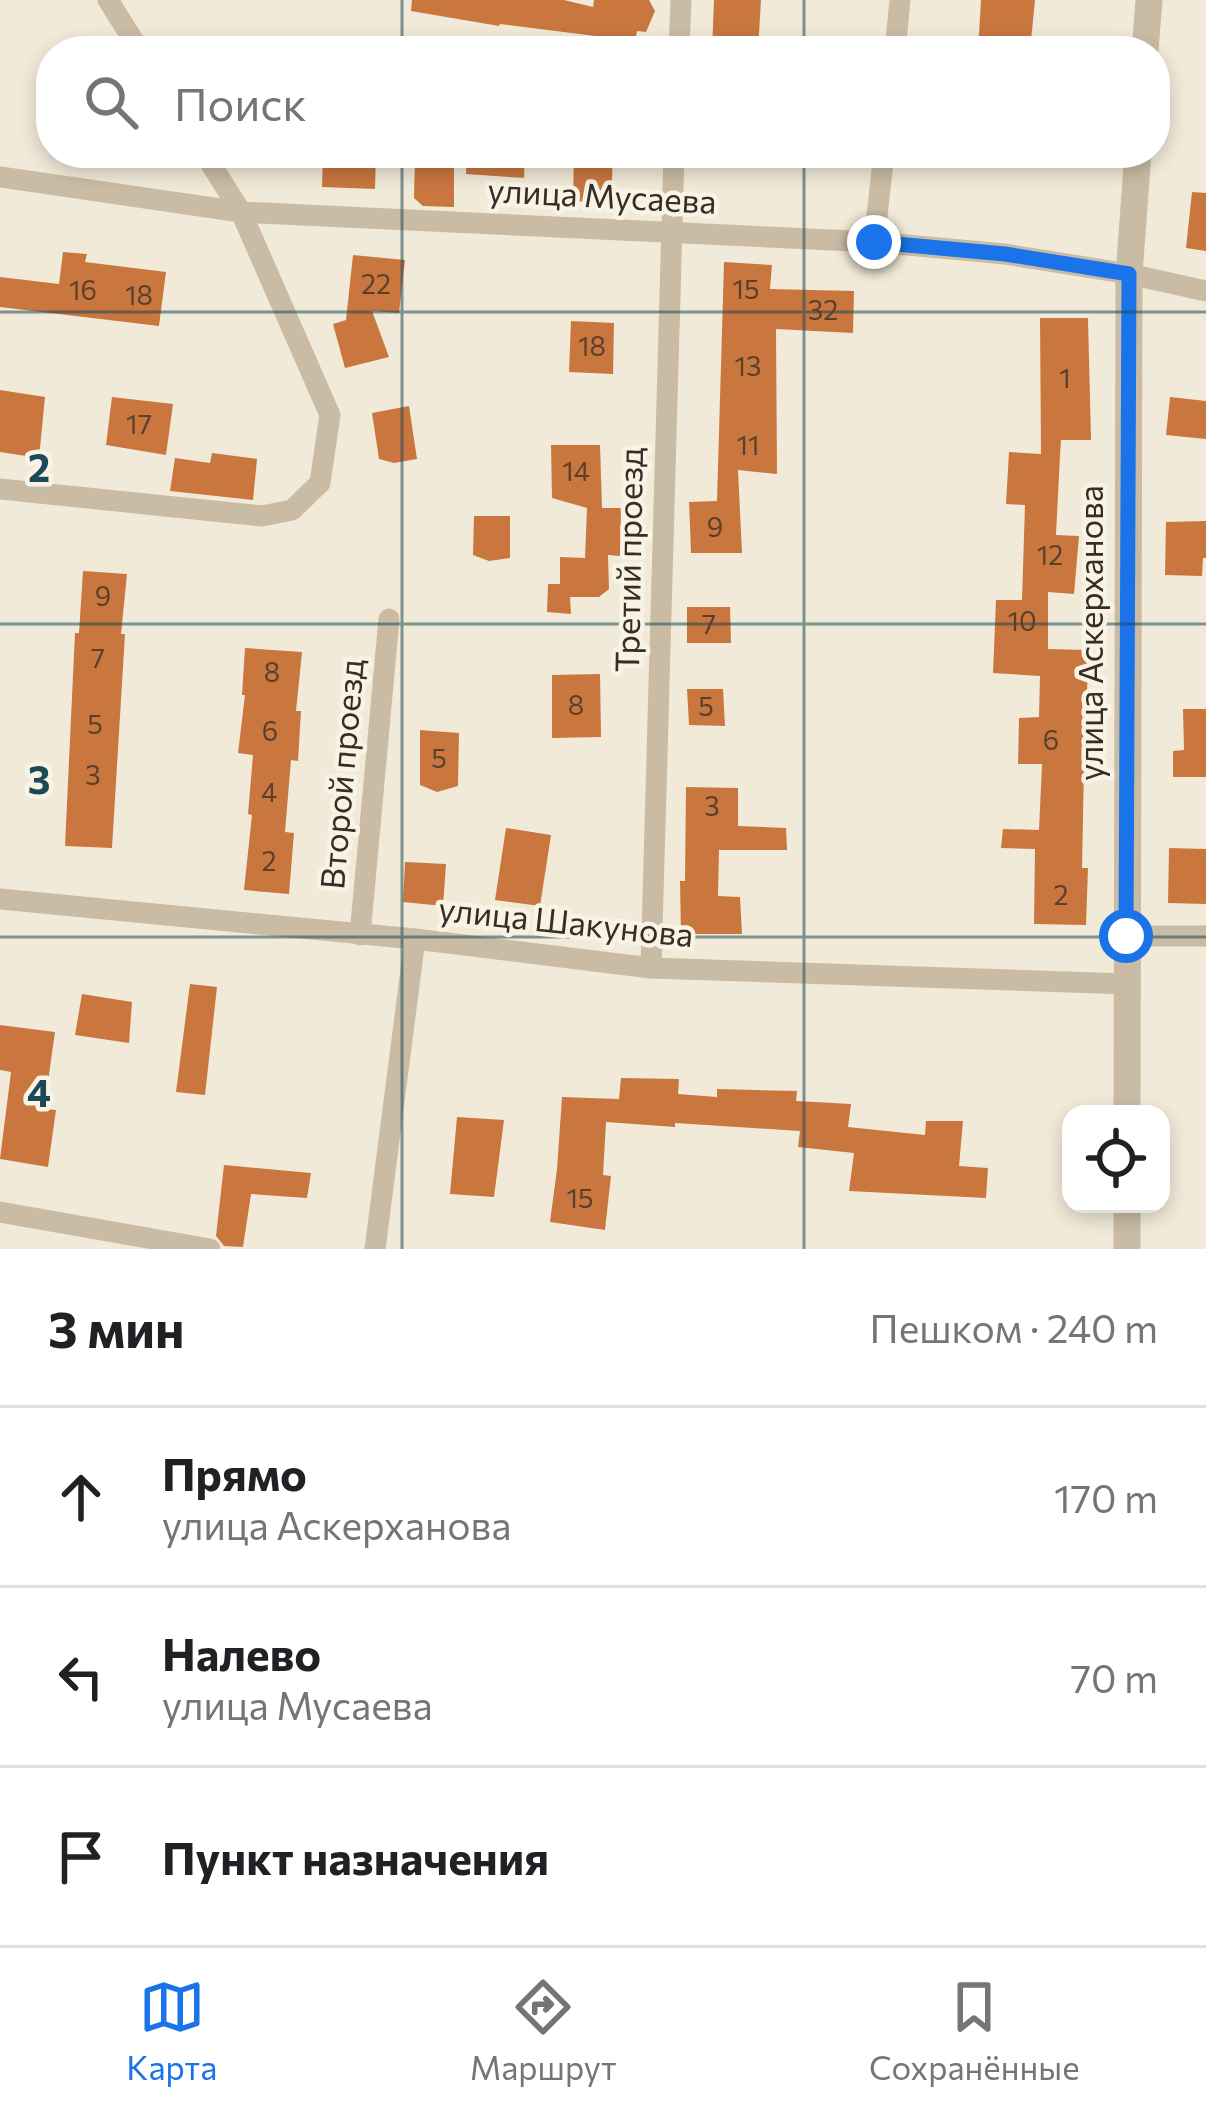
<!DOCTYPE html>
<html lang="ru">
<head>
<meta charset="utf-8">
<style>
  :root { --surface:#fff; --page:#f6f6f6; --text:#202124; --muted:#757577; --line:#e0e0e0; --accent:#1a73e8 }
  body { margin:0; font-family:Commissioner,sans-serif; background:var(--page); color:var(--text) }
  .controls { position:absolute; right:36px; bottom:36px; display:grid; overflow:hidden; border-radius:24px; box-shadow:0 6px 18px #0003 }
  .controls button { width:108px; height:108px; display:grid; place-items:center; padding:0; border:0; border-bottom:3px solid var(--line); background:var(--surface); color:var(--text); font:60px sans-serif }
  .stop { position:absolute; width:36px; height:36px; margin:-27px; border:9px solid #1a73e8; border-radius:50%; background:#fff }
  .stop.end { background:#1a73e8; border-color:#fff; box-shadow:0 3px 12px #0008 }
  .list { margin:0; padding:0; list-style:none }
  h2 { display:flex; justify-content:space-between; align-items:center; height:156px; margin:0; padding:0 48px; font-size:51px }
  h2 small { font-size:39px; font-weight:400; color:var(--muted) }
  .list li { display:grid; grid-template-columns:78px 1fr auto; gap:36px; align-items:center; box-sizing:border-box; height:180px; padding:0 48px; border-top:3px solid var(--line) }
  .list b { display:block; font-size:45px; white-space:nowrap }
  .list p { margin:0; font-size:39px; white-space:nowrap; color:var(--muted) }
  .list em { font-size:39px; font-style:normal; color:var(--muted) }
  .icon { flex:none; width:66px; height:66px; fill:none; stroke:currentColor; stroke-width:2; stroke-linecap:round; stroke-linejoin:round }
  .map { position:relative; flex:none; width:1206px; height:1249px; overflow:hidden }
  .search { position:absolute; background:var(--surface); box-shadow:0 6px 18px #0003; left:36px; right:36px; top:36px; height:132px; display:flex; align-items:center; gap:30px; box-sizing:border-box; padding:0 42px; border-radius:48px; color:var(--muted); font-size:45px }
  .sheet { height:696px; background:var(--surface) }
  nav { display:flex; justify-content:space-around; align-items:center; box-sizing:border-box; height:168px; border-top:3px solid var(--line); background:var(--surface); font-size:33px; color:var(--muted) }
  nav a { display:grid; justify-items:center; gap:6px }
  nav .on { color:var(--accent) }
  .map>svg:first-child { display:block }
</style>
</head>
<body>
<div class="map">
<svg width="1206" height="1249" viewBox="0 0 1206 1249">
  <rect width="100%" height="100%" fill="#f2ead8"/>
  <g fill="#c9773f">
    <polygon points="412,0 564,0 593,7 594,0 649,0 655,11 646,32 637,31 635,41 500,24 499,26 411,11"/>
    <polygon points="714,0 761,0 758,51 712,51"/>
    <polygon points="981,0 1035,0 1030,51 978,51"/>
    <polygon points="323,153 376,153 375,189 322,187"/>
    <polygon points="467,153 525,153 524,178 466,174"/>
    <polygon points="574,153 613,153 611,203 573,201"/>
    <polygon points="415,157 454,157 454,207 423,206 414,198"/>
    <polygon points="1192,192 1206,193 1206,251 1186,248"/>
    <polygon points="63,252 87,254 85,262 166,272 159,326 0,307 0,277 59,284"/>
    <polygon points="353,255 405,260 399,313 372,311 389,357 345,368 333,324 346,320"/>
    <polygon points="724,262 772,265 770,289 854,291 853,333 776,329 777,474 738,470 742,553 691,553 689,502 717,501"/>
    <polygon points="1040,318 1088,318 1091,440 1061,440 1060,455 1056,535 1079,536 1074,594 1048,592 1048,649 1088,650 1087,696 1082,696 1084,764 1082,868 1088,868 1086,925 1034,924 1035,849 1001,848 1003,829 1039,830 1042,764 1018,764 1019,718 1039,717 1040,676 993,673 996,600 1022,600 1025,505 1006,504 1009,452 1041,454"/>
    <polygon points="571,321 614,323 613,374 569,372"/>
    <polygon points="0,390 45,397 39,458 0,452"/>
    <polygon points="112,397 173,404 166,455 106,445"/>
    <polygon points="1170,397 1206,401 1206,439 1166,435"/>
    <polygon points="409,406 417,459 394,463 379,459 372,413"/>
    <polygon points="551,445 600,445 602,508 621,508 620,556 608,555 609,589 599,597 570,597 571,614 547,612 548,584 560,584 560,557 585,558 587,508 552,498"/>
    <polygon points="212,453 257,459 253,500 170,491 175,458 210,463"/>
    <polygon points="474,516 510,516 510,558 489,561 473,555"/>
    <polygon points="1206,521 1206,558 1203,558 1202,576 1165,575 1166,522"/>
    <polygon points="83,571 127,574 121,634 125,634 112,848 65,846 75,633 79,633"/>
    <polygon points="687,607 730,607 731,643 687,643"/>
    <polygon points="245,648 302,652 296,711 301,711 298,761 291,760 285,832 294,833 289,894 244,890 252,815 248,814 253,755 238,753 245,695 242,695"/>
    <polygon points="600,674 601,737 552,738 552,675"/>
    <polygon points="687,689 723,689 725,726 689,725"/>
    <polygon points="1183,709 1206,709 1206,777 1173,777 1173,751 1184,750"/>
    <polygon points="420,730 459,733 458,786 437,792 420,785"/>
    <polygon points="686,787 738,788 738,826 786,828 787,850 719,850 718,896 740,897 742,934 681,934 680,881 685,881"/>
    <polygon points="506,828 551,835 540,906 495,900"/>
    <polygon points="1169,848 1206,849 1206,904 1168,903"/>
    <polygon points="405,862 446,864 443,906 403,902"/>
    <polygon points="190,984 217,987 205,1095 176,1092"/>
    <polygon points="82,994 132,1002 129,1043 75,1035"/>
    <polygon points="0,1025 55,1032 44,1109 56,1110 48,1167 0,1159 11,1072 0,1070"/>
    <polygon points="621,1078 679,1079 678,1094 717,1097 717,1089 797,1091 796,1101 851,1104 848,1127 925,1135 926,1121 963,1121 959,1166 988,1168 986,1198 849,1191 854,1153 798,1147 800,1131 675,1123 675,1127 606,1122 603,1175 611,1176 605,1230 550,1222 557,1169 562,1097 619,1099"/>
    <polygon points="457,1117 504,1120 494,1197 450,1194"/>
    <polygon points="224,1165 311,1173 307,1198 251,1194 243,1247 224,1246 216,1236"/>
  </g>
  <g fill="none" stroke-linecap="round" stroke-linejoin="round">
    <g stroke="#cabca4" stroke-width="21">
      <polyline points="108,0 140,51"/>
      <polyline points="679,51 681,0"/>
      <polyline points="895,51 900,0"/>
      <polyline points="0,177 241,212 874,242 1005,254 1129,274 1206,291"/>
      <polyline points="874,242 884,153"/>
      <polyline points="0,489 262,516 292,510 320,483 330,415 241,212 204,153"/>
      <polyline points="0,899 415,939 651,968 1127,984"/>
      <polyline points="360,935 389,619"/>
      <polyline points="1127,936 1206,936"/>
      <polyline points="651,968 674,153"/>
      <polyline points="0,1212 210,1249"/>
      <polyline points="375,1249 415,939"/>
    </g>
    <g stroke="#cabca4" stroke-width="27">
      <polyline points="1145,51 1149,0"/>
      <polyline points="1127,1114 1129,274 1138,153"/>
      <polyline points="1127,1204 1127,1249"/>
    </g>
  </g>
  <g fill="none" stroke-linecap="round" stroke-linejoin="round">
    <polyline stroke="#1a73e8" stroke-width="15" points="874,242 1005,254 1129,274 1126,936"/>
  </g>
  <path fill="none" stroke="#1b4957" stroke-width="3" stroke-opacity="0.55" d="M402,0V51M804,0V51M402,153V1249M804,153V1249M0,312H1206M0,624H1206M0,937H1206"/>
  <g text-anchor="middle" stroke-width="9" stroke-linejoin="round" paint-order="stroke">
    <g font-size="27" fill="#5a402c">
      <text x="376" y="294">22</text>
      <text x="746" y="299">15</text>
      <text x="83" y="300">16</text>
      <text x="139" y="305">18</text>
      <text x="823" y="320">32</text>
      <text x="592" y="356">18</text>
      <text x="748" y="376">13</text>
      <text x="1065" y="388">1</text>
      <text x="139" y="434">17</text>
      <text x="748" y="455">11</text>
      <text x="576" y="481">14</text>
      <text x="715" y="537">9</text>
      <text x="1050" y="565">12</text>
      <text x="103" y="606">9</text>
      <text x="1022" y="631">10</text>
      <text x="709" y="634">7</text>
      <text x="98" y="668">7</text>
      <text x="272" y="682">8</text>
      <text x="576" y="715">8</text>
      <text x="706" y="716">5</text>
      <text x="95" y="734">5</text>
      <text x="270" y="741">6</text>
      <text x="1051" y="750">6</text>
      <text x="439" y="768">5</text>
      <text x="93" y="785">3</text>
      <text x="269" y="802">4</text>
      <text x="712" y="816">3</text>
      <text x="269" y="871">2</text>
      <text x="1061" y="905">2</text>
      <text x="580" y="1208">15</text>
    </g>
    <g font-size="33" fill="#352d26" stroke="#f9f3e5">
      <text transform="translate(602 196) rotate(3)" y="12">улица Мусаева</text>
      <text transform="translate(629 560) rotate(-89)" y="12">Третий проезд</text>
      <text transform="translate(1091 633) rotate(-90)" y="12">улица Аскерханова</text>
      <text transform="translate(342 774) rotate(-85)" y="12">Второй проезд</text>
      <text transform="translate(566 922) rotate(6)" y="12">улица Шакунова</text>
    </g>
  </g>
  <g font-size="39" text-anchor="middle" font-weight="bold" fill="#1b4957" stroke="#f9f3e5" stroke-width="9" stroke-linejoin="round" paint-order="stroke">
    <text x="39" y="482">2</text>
    <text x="39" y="794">3</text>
    <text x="39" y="1107">4</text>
  </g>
</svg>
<div class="controls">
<button><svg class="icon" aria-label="locate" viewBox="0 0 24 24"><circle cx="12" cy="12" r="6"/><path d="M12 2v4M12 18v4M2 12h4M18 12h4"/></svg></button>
</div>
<div class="stop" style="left:1126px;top:936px"></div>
<div class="stop end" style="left:874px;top:242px"></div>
<div class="search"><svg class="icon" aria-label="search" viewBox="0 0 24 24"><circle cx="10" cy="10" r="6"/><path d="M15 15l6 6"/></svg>Поиск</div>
</div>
<section class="sheet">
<h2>3 мин<small>Пешком · 240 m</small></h2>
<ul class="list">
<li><svg class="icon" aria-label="ahead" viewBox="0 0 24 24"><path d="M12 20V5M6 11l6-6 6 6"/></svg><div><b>Прямо</b><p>улица Аскерханова</p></div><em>170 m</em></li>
<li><svg class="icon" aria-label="left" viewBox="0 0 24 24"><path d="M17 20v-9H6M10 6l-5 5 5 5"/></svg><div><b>Налево</b><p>улица Мусаева</p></div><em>70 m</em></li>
<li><svg class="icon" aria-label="arrive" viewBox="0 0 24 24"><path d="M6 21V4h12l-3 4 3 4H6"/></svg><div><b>Пункт назначения</b></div></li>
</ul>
</section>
<nav>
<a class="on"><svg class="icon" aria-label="map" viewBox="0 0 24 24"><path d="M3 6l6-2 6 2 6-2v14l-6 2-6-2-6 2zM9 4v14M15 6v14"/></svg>Карта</a>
<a><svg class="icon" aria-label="directions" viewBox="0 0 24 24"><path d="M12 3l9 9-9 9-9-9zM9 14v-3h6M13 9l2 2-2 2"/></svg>Маршрут</a>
<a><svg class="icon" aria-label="saved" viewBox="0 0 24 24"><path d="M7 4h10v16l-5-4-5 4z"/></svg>Сохранённые</a>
</nav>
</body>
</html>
